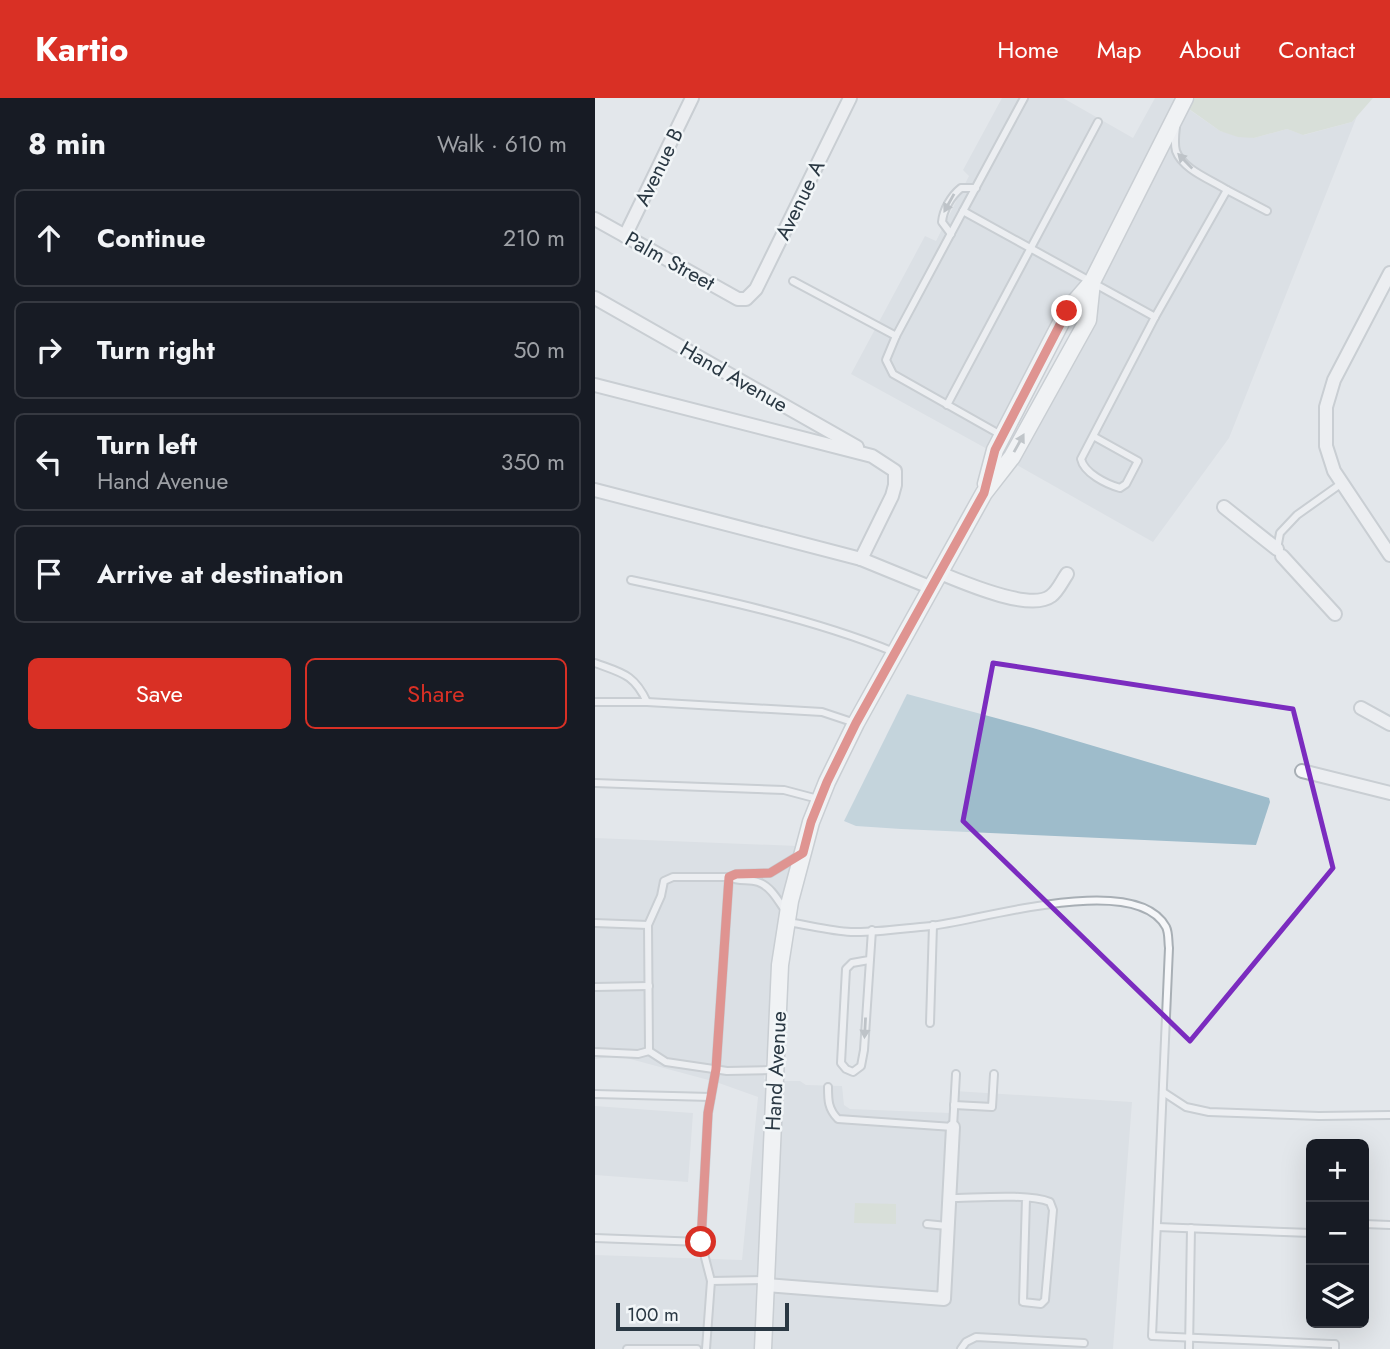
<!DOCTYPE html>
<html lang="en">
<head>
<meta charset="utf-8">
<style>
  :root { --surface:#171b24; --page:#20242c; --text:#f1f3f6; --muted:#9ea1a6; --line:#363941; --accent:#d93025 }
  body { margin:0; font-family:Jost,sans-serif; background:var(--page); color:var(--text) }
  .controls { position:absolute; right:21px; bottom:21px; display:grid; overflow:hidden; border-radius:10px; box-shadow:0 7px 28px #0002 }
  .controls button { width:63px; height:63px; display:grid; place-items:center; padding:0; border:0; border-bottom:2px solid var(--line); background:var(--surface); color:var(--text); font:35px sans-serif }
  .scale { position:absolute; left:21px; bottom:18px; width:173px; box-sizing:border-box; padding-left:7px; border:4px solid #2a3843; border-top:0; font-size:19px; line-height:24px; white-space:nowrap; color:#2a3843; -webkit-text-stroke:5px #f2f6f8; paint-order:stroke }
  .stop { position:absolute; width:21px; height:21px; margin:-16px; border:5px solid #d93025; border-radius:50%; background:#fff }
  .stop.end { background:#d93025; border-color:#fff; box-shadow:0 2px 7px #0008 }
  .list { margin:0; padding:0; list-style:none }
  h2 { display:flex; justify-content:space-between; align-items:center; height:91px; margin:0; padding:0 28px; font-size:30px }
  h2 small { font-size:23px; font-weight:400; color:var(--muted) }
  .list li { display:grid; grid-template-columns:46px 1fr auto; gap:21px; align-items:center; box-sizing:border-box; height:98px; margin:0 14px 14px; padding:0 14px; border:2px solid var(--line); border-radius:10px }
  .list b { display:block; font-size:26px; white-space:nowrap }
  .list p { margin:0; font-size:23px; white-space:nowrap; color:var(--muted) }
  .list em { font-size:23px; font-style:normal; color:var(--muted) }
  .actions { display:flex; gap:14px; padding:21px 28px }
  .actions a { flex:1; padding:16px 0; border:2px solid var(--accent); border-radius:10px; text-align:center; font-size:24px; color:var(--accent) }
  .actions .main { background:var(--accent); color:#fff }
  .icon { flex:none; width:38px; height:38px; fill:none; stroke:currentColor; stroke-width:2; stroke-linecap:round; stroke-linejoin:round }
  .map { position:relative; flex:none; width:795px; height:1251px; overflow:hidden }
  header { display:flex; align-items:center; gap:42px; box-sizing:border-box; height:98px; padding:0 35px; background:var(--accent); color:#fff }
  header strong { font-size:33px }
  nav { display:flex; gap:38px; margin-inline-start:auto; font-size:24px }
  main { display:flex }
  aside { flex:1; background:var(--surface) }
  .map>svg:first-child { display:block }
</style>
</head>
<body>
<header>
<strong>Kartio</strong>
<nav><a>Home</a><a>Map</a><a>About</a><a>Contact</a></nav>
</header>
<main>
<aside>
<h2>8 min<small>Walk · 610 m</small></h2>
<ul class="list">
<li><svg class="icon" aria-label="ahead" viewBox="0 0 24 24"><path d="M12 20V5M6 11l6-6 6 6"/></svg><div><b>Continue</b></div><em>210 m</em></li>
<li><svg class="icon" aria-label="right" viewBox="0 0 24 24"><path d="M7 20v-9h11M14 6l5 5-5 5"/></svg><div><b>Turn right</b></div><em>50 m</em></li>
<li><svg class="icon" aria-label="left" viewBox="0 0 24 24"><path d="M17 20v-9H6M10 6l-5 5 5 5"/></svg><div><b>Turn left</b><p>Hand Avenue</p></div><em>350 m</em></li>
<li><svg class="icon" aria-label="arrive" viewBox="0 0 24 24"><path d="M6 21V4h12l-3 4 3 4H6"/></svg><div><b>Arrive at destination</b></div></li>
</ul>
<div class="actions"><a class="main">Save</a><a>Share</a></div>
</aside>
<div class="map">
<svg width="795" height="1251" viewBox="0 0 795 1251">
  <rect width="100%" height="100%" fill="#e3e7eb"/>
  <g fill="#d1d7dd">
    <polygon points="407,0 468,0 538,40 560,0 578,0 581,2 493,177 463,213 394,352 256,276 330,138 341,143 374,78 368,72"/>
    <polygon points="592,10 625,33 659,40 692,31 709,37 757,24 762,18 634,340 558,444 420,366 499,229 505,182"/>
    <polygon points="0,740 203,748 177,907 169,981 174,982 162,1251 0,1251 0,1157 147,1162 163,999 121,984 24,958 0,961"/>
    <polygon points="187,983 205,983 211,987 247,988 249,1007 255,1011 355,1015 357,1014 360,993 537,1004 518,1251 175,1251 177,1194 349,1207 355,1202 365,1025 352,1023 342,1194 178,1182"/>
    <polygon points="0,1008 98,1015 93,1084 0,1077"/>
  </g>
  <g fill="#cbd5c4">
    <polygon points="600,0 778,0 757,24 708,37 692,31 659,40 643,39 625,33 594,11"/>
    <polygon points="260,1105 301,1106 301,1126 259,1125"/>
  </g>
  <polygon fill="#9ebccb" points="312,596 438,630 674,700 675,704 661,747 306,731 261,728 249,723"/>
  <g fill="none" stroke-linecap="round" stroke-linejoin="round">
    <defs>
      <g id="lane">
        <path d="M429,0L368,113L560,219L486,361C489,375 511,386 525,390L531,386L543,363L498,338"/>
        <path d="M581,29C580,37 579,46 581,53C588,72 617,82 632,92"/>
        <path d="M356,136L347,124C348,112 356,98 366,90H381"/>
        <polyline points="198,183 301,238 368,113"/>
        <polyline points="560,219 632,92 672,113"/>
        <polyline points="301,238 291,262 298,276 406,337"/>
        <polyline points="352,307 503,24"/>
        <polyline points="682,451 685,435 702,417 747,385"/>
        <path d="M36,482C121,500 219,521 299,554"/>
        <path d="M0,565C27,575 39,576 52,604"/>
        <polyline points="0,604 52,604 227,614 260,625"/>
        <polyline points="0,685 189,692 223,701"/>
        <path d="M191,814C184,804 176,788 163,784C153,781 144,784 134,779L141,776L175,775L203,758"/>
        <path d="M192,824C213,827 235,833 256,834C281,835 310,830 336,828C387,822 541,773 571,829C574,835 573,843 574,850L557,1238L736,1246H740V1251"/>
        <polyline points="0,825 53,827 66,798 69,783 78,779 134,779 121,971 113,1015 106,1144"/>
        <polyline points="53,827 54,953"/>
        <polyline points="274,862 257,865 251,871 246,965 251,971 258,974 266,968 269,952 277,832"/>
        <polyline points="0,889 54,888"/>
        <polyline points="335,925 338,827"/>
        <polyline points="0,954 43,956 54,953 71,964 132,973 179,972"/>
        <path d="M233,989C233,1002 233,1011 243,1021L358,1029L361,976"/>
        <polyline points="568,994 591,1009 614,1014 724,1018 795,1017"/>
        <polyline points="0,996 116,999"/>
        <polyline points="359,1007 397,1009 399,976"/>
        <path d="M354,1100C380,1100 433,1095 455,1104L458,1112L450,1202L446,1206L428,1204L431,1100"/>
        <polyline points="332,1126 352,1128"/>
        <polyline points="769,1126 795,1127"/>
        <polyline points="562,1129 716,1135"/>
        <polyline points="0,1140 106,1144 116,1183"/>
        <polyline points="32,1251 102,1251"/>
        <polyline points="111,1251 116,1183 169,1182"/>
        <polyline points="366,1251 371,1244 381,1239 489,1245"/>
        <polyline points="594,1251 596,1130"/>
      </g>
      <g id="street">
        <polyline points="0,121 143,201 151,201 161,191 255,0"/>
        <polyline points="30,138 97,0"/>
        <polyline points="795,175 739,282 731,309 731,348 739,373 795,457"/>
        <polyline points="0,200 262,349"/>
        <polyline points="0,287 277,358 300,373 300,387 297,398 266,461"/>
        <polyline points="0,392 266,461 337,490"/>
        <polyline points="629,409 682,451"/>
        <polyline points="687,458 740,516"/>
        <path d="M345,475C367,484 435,514 456,498C463,493 467,483 472,476"/>
        <polyline points="766,610 795,626"/>
        <polyline points="707,673 795,695"/>
        <polyline points="171,1187 349,1201 358,1029"/>
      </g>
      <g id="secondary">
        <polyline points="391,386 400,352 472,213 497,184 590,0"/>
        <polyline points="168,1251 185,867 195,803 216,724 232,684 261,625 389,395 417,359 493,222 497,184"/>
      </g>
    </defs>
    <use href="#lane" stroke="#a8afb5" stroke-width="10"/>
    <use href="#street" stroke="#a8afb5" stroke-width="16"/>
    <use href="#secondary" stroke="#a8afb5" stroke-width="19"/>
    <use href="#lane" stroke="#f6f7f9" stroke-width="6"/>
    <use href="#street" stroke="#f6f7f9" stroke-width="12"/>
    <use href="#secondary" stroke="#fff" stroke-width="16"/>
  </g>
  <defs><path id="oneway-solid" d="M-6-.8H1V-3.2L6.5 0L1 3.2V.8H-6Z" transform="scale(1.75)"/></defs>
  <g fill="#90989e">
    <use href="#oneway-solid" transform="translate(590 63) rotate(-134)"/>
    <use href="#oneway-solid" transform="translate(354 105) rotate(119)"/>
    <use href="#oneway-solid" transform="translate(270 930) rotate(93)"/>
  </g>
  <use fill="#949ca1" href="#oneway-solid" transform="translate(424 345) rotate(-61)"/>
  <g fill="none" stroke-linecap="round" stroke-linejoin="round">
    <polyline stroke="#d93025" stroke-width="9" points="106,1144 113,1015 121,971 134,779 141,776 175,775 208,755 216,724 232,684 261,625 389,395 400,352 472,213"/>
  </g>
  <path d="M0 0H795V1251H0ZM398,565L698,611L738,770L595,943L368,723Z" fill="#e3e7eb" fill-opacity=".55" fill-rule="evenodd"/>
  <path fill="none" stroke="#7b2cbf" stroke-width="5" stroke-linejoin="round" d="M398,565L698,611L738,770L595,943L368,723Z"/>
  <g text-anchor="middle" stroke-width="5" stroke-linejoin="round" paint-order="stroke">
    <g font-size="21" fill="#2a3843" stroke="#f2f6f8">
      <text transform="translate(64 69) rotate(-64)" y="7">Avenue B</text>
      <text transform="translate(205 102) rotate(-64)" y="7">Avenue A</text>
      <text transform="translate(75 163) rotate(29)" y="7">Palm Street</text>
      <text transform="translate(139 279) rotate(30)" y="7">Hand Avenue</text>
      <text transform="translate(181 973) rotate(-87)" y="7">Hand Avenue</text>
    </g>
  </g>
</svg>
<div class="controls">
<button>+</button>
<button>−</button>
<button><svg class="icon" aria-label="layers" viewBox="0 0 24 24"><path d="M12 4l9 5-9 5-9-5zM3 14l9 5 9-5"/></svg></button>
</div>
<div class="scale">100 m</div>
<div class="stop" style="left:106px;top:1144px"></div>
<div class="stop end" style="left:472px;top:213px"></div>
</div>
</main>
</body>
</html>
